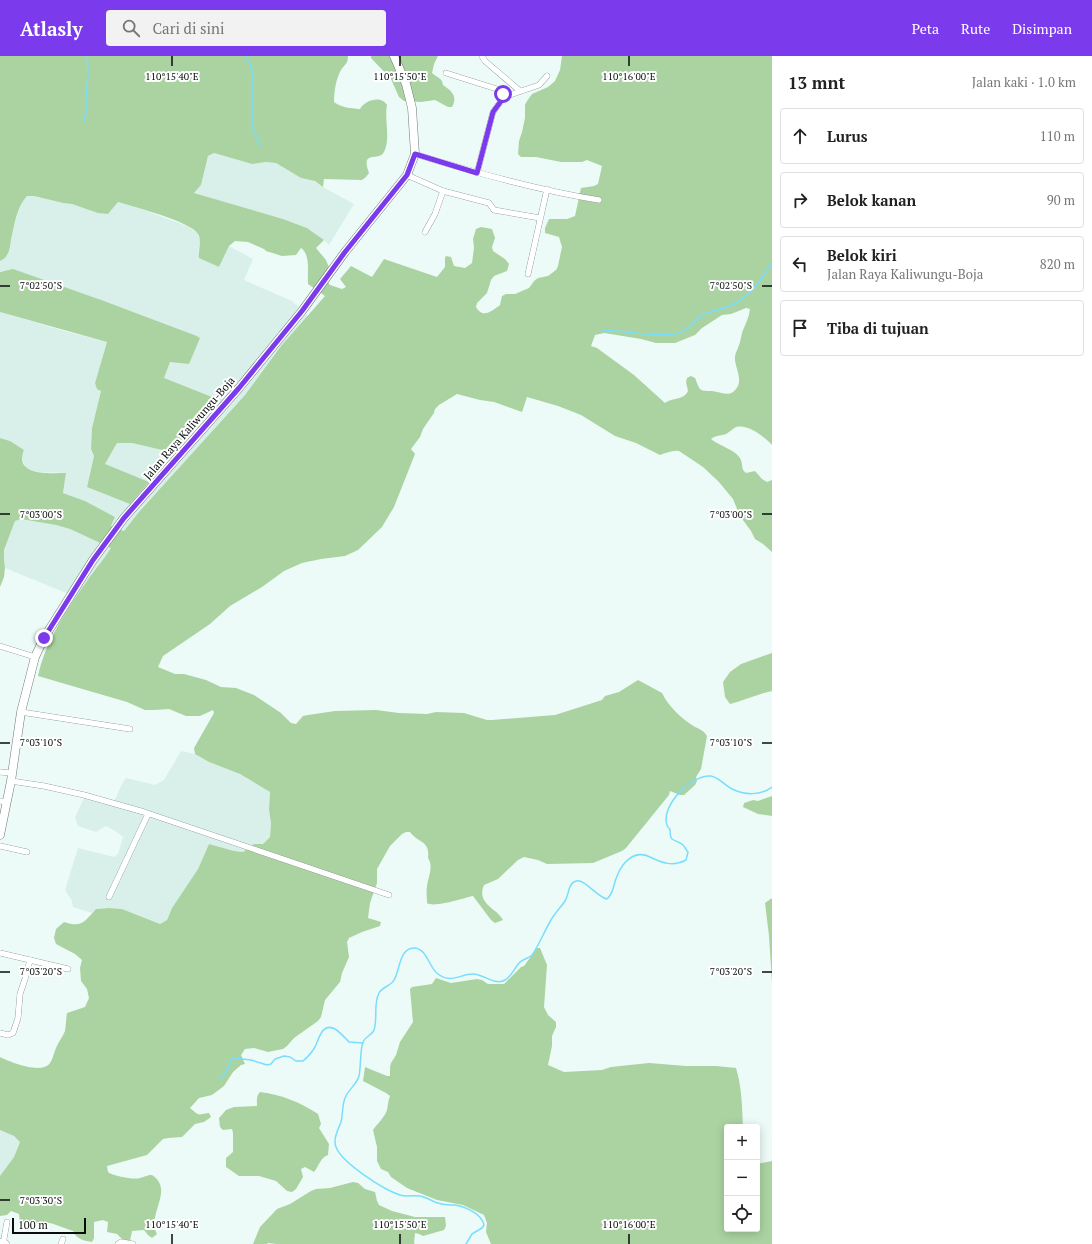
<!DOCTYPE html>
<html lang="id">
<head>
<meta charset="utf-8">
<style>
  :root { --surface:#fff; --page:#f2f2f2; --text:#222; --muted:#767676; --line:#e0e0e0; --accent:#7c3aed }
  body { margin:0; font-family:"PT Serif",serif; background:var(--page); color:var(--text) }
  .controls { position:absolute; right:12px; bottom:12px; display:grid; overflow:hidden; border-radius:4px; box-shadow:0 2px 10px #0003 }
  .controls button { width:36px; height:36px; display:grid; place-items:center; padding:0; border:0; border-bottom:1px solid var(--line); background:var(--surface); color:var(--text); font:20px sans-serif }
  .scale { position:absolute; left:12px; bottom:10px; width:74px; box-sizing:border-box; padding-left:4px; border:2px solid #080d0c; border-top:0; font-size:11px; line-height:14px; white-space:nowrap; color:#080d0c; -webkit-text-stroke:3px #fff; paint-order:stroke }
  .stop { position:absolute; width:12px; height:12px; margin:-9px; border:3px solid #7c3aed; border-radius:50%; background:#fff }
  .stop.end { background:#7c3aed; border-color:#fff; box-shadow:0 1px 4px #0008 }
  .list { margin:0; padding:0; list-style:none }
  h2 { display:flex; justify-content:space-between; align-items:center; height:52px; margin:0; padding:0 16px; font-size:17px }
  h2 small { font-size:13px; font-weight:400; color:var(--muted) }
  .list li { display:grid; grid-template-columns:26px 1fr auto; gap:12px; align-items:center; box-sizing:border-box; height:56px; margin:0 8px 8px; padding:0 8px; border:1px solid var(--line); border-radius:4px }
  .list b { display:block; font-size:15px; white-space:nowrap }
  .list p { margin:0; font-size:13px; white-space:nowrap; color:var(--muted) }
  .list em { font-size:13px; font-style:normal; color:var(--muted) }
  .icon { flex:none; width:22px; height:22px; fill:none; stroke:currentColor; stroke-width:2; stroke-linecap:round; stroke-linejoin:round }
  .map { position:relative; flex:none; width:772px; height:1188px; overflow:hidden }
  header { display:flex; align-items:center; gap:24px; box-sizing:border-box; height:56px; padding:0 20px; background:var(--accent); color:#fff }
  header strong { font-size:19px }
  nav { display:flex; gap:22px; margin-inline-start:auto; font-size:14px }
  .search { width:280px; height:36px; background:var(--page); display:flex; align-items:center; gap:10px; box-sizing:border-box; padding:0 14px; border-radius:4px; color:var(--muted); font-size:15px }
  main { display:flex }
  aside { flex:1; background:var(--surface) }
  .map>svg:first-child { display:block }
</style>
</head>
<body>
<header>
<strong>Atlasly</strong>
<div class="search"><svg class="icon" aria-label="search" viewBox="0 0 24 24"><circle cx="10" cy="10" r="6"/><path d="M15 15l6 6"/></svg>Cari di sini</div>
<nav><a>Peta</a><a>Rute</a><a>Disimpan</a></nav>
</header>
<main>
<div class="map">
<svg width="772" height="1188" viewBox="0 0 772 1188">
  <rect width="100%" height="100%" fill="#ecfbf7"/>
  <g fill="#d9f0ea">
    <polygon points="214,97 252,108 266,106 276,107 301,122 315,125 323,131 354,148 329,189 324,184 307,172 283,163 194,137 201,129 208,100"/>
    <polygon points="27,140 34,140 63,147 72,148 108,158 118,146 144,154 187,170 197,177 200,184 198,196 214,209 219,211 229,190 253,203 244,224 292,245 308,260 281,290 245,339 138,457 124,475 111,470 115,461 85,445 63,437 66,417 39,416 29,414 25,411 22,402 10,385 0,382 0,256 68,276 107,286 95,327 101,335 92,372 91,393 94,400 87,431 105,408 117,387 132,387 175,397 217,344 163,322 170,305 200,282 197,280 104,245 1,215 0,216 0,205 7,200 9,196 13,173 17,159 24,143"/>
    <polygon points="21,463 56,469 70,473 112,492 90,521 76,541 5,512 4,503 4,494 15,465"/>
    <polygon points="181,695 195,698 209,706 240,718 270,736 269,754 271,767 270,781 263,788 254,788 243,796 234,795 209,788 198,813 172,852 167,864 160,868 122,853 109,852 96,853 92,857 73,851 72,845 65,834 78,792 114,801 118,798 123,781 117,776 106,770 96,776 78,770 75,761 84,742 112,750 122,728 126,722 155,729 164,724"/>
    <polygon points="0,1074 14,1080 20,1086 14,1101 0,1120"/>
  </g>
  <g fill="#abd3a1" fill-rule="evenodd">
    <path d="M0,0H348C348,8 345,8 341,14C336,23 334,35 334,46C342,52 350,52 360,53C365,44 381,39 387,49C384,64 391,82 384,96C379,106 360,93 369,117L366,121L362,124L324,123L323,131L315,125L301,122L276,107L266,106L252,108L214,97L208,100L201,129L194,137L283,163L307,172L324,184L316,192L326,204L329,211L324,221L330,229L342,233L346,231L340,223L351,210L372,221L384,203L437,221L445,211V202L446,200L451,201L454,210L465,212L472,207L474,192L473,183L476,173L481,171L492,173L495,182L492,191L493,195L505,203L509,208L507,215L494,220L491,224L487,237L477,247L476,251C483,263 492,255 500,249L502,240L506,238H515L529,232L534,225L538,222L548,220L556,214L558,210L562,191L559,181L545,177V172L549,163H567L575,160L581,132L594,130L598,128L602,110L587,104L582,106H561L536,101H521L518,98L519,85L522,76L525,62V49L527,45L532,38L548,31L555,25L560,14L562,0H772V389C764,381 749,368 736,371C732,373 730,376 726,378C720,380 716,379 711,383C719,390 737,394 741,404C742,407 742,411 743,414L746,417L755,415L762,423L767,426L772,424V496L763,488L755,483L751,475L740,460L733,443L719,426L703,411L679,395C673,394 666,397 660,399L636,387L615,380L581,359L558,350L527,341L522,356L494,346L480,344L457,338L439,349L435,353L434,357L423,373L420,381L411,393L415,398L394,451L382,471L358,494L345,500L321,503L302,507L284,515L262,531L230,550L210,568L163,600L158,611L175,618H184L206,624L221,631L236,632L254,639L281,657L291,667L296,668L303,660L308,659L335,655L376,654L399,657L427,658L436,656L464,657L487,664H492L555,659L602,644L605,640L619,636L638,624L662,637C668,650 682,663 695,671C700,673 704,675 707,680L701,713L696,721L697,725L695,729L684,739H680L670,735L669,739L626,792L622,795L593,807L547,808L538,804L524,801L518,804L498,823L484,829C476,848 497,852 503,864L495,867L491,864L473,840C464,842 434,852 427,847C427,842 426,836 427,830C428,821 434,811 428,802C430,784 419,788 410,776H406L402,778L390,790L377,813V827L370,847L368,862L381,866L380,870L362,876L349,882L347,886L349,901L342,917L340,926L325,944L321,961L318,965L294,982L287,990L283,993L268,996L254,992L245,993L241,999L245,1008L241,1009L233,1016L224,1030L212,1039L199,1042L190,1052C200,1060 196,1059 209,1057L211,1061L204,1066L195,1068L182,1081L168,1082L163,1083L147,1099L107,1110L108,1116C113,1120 134,1124 140,1122C145,1121 147,1119 152,1119C175,1134 146,1159 157,1178L152,1182L148,1179L144,1174L132,1175L130,1185L122,1183L117,1178L107,1176L108,1166L103,1164L94,1166V1182L92,1186C85,1185 76,1183 73,1175C55,1170 49,1162 29,1170L20,1167L19,1158L11,1155L7,1159L0,1160V1120L14,1101L20,1086L14,1080L0,1074V1001C10,1006 42,1019 50,1007C53,1003 54,996 56,992C58,986 63,981 65,975C66,969 66,963 67,957L85,951L89,942L87,933L81,925L80,912L82,904L75,898L56,888L54,882L56,873L64,866C82,872 84,866 96,853L109,852L122,853L160,868L167,864L172,852L198,813L209,788L234,795L243,796L254,788H263L270,781L271,767L269,754L270,736L240,718L209,706L195,698L194,692L214,657L213,654L200,660H186L169,653L154,654H145L127,646L38,620C46,583 68,552 89,522C96,512 105,502 111,492L70,473L56,469L21,463L15,465L4,494V503L5,512L4,521L0,531V382L10,385L24,394C23,396 22,400 22,403C23,420 53,417 66,417L63,437L85,445L115,461L111,470L124,475L138,457L245,339L281,290L325,240L308,228C307,217 311,199 301,192L296,199L282,200L266,195L264,193L248,186L235,185L229,190L219,211L199,202C198,194 202,184 198,178C190,165 134,151 118,146L108,158L98,157L72,148L63,147L34,140H27C17,150 14,170 11,184C10,189 10,195 7,199C6,202 3,203 0,205ZM746,252L750,253C749,261 746,267 743,274C741,279 741,284 739,289C738,293 735,297 735,301C734,312 746,326 733,336C728,340 719,336 712,335C698,335 700,334 695,322L691,320L687,322L686,326L688,335C683,345 673,341 665,347L634,319L597,292L591,290L595,279L604,277L641,283L656,287H675L695,279L702,272L722,259L731,258Z"/>
    <path d="M371,0H438L434,8L432,17C437,22 442,21 443,29C452,35 458,41 452,51H448L435,44L421,46L404,45L399,41L391,23L371,2Z"/>
    <polygon points="13,213 104,245 197,280 200,282 189,308 170,306 164,322 217,343 175,397 132,387 117,387 105,408 149,426 130,448 87,431 94,400 91,393 92,372 101,335 97,333 95,327 107,286 0,256 0,216"/>
    <path d="M772,597V635C757,638 745,644 730,648L725,641L723,626L730,616L741,608Z"/>
    <polygon points="772,740 772,760 758,758 743,751 744,747 753,744 758,745"/>
    <polygon points="772,842 772,927 769,880 765,847"/>
    <path d="M537,892H540L547,909L544,951L548,959L556,966V971L552,980V990L548,1009L564,1016L602,1014L611,1011L649,1007L686,1010H716L736,1012C742,1031 742,1051 743,1071H727V1173H757V1108L772,1105V1188H491L486,1176L487,1167L484,1159L463,1149L437,1144L407,1132L391,1121L388,1116L381,1113L377,1105V1091L373,1074C377,1068 385,1061 387,1054C388,1049 388,1045 390,1040L386,1037L363,1025L365,1011L387,1020H390V1011L391,1007L396,999L400,986L413,966L410,933L412,931L432,928L436,922L451,927L477,923L482,924L488,928H504L521,911L524,910Z"/>
    <path d="M260,1036C282,1039 300,1046 318,1058L321,1068L319,1072L329,1088L328,1099C320,1102 319,1110 314,1116L305,1111L301,1113L303,1121L296,1133L292,1136L287,1135L276,1125L259,1120H239L226,1111V1102L233,1096V1077L232,1073L223,1074L220,1071L219,1062L226,1054L234,1051L257,1050C257,1045 256,1040 260,1036Z"/>
    <polygon points="353,1126 358,1127 365,1133 375,1136 377,1145 379,1149 392,1155 415,1161 445,1161 446,1170 444,1174 423,1180 419,1178 415,1177 414,1187 415,1188 277,1188 268,1187 267,1188 253,1188 260,1171 277,1153 290,1148 311,1135 316,1133 330,1132"/>
  </g>
  <g fill="none" stroke-linecap="round" stroke-linejoin="round">
    <g stroke="#79ddfd" stroke-width="1.5">
      <polyline points="246,0 250,8 253,17 253,74 261,90"/>
      <polyline points="84,65 86,56 86,39 88,21 87,0"/>
      <path d="M602,274C624,275 660,282 679,277C690,274 693,265 701,260C708,255 719,254 727,251C748,243 761,225 772,206"/>
      <path d="M221,1023L228,1012L231,1004L234,1002L251,1004L267,1009L271,1008L275,1003L284,1000L290,1001L296,1005H303C308,1001 312,996 315,991C319,983 322,966 335,973C340,976 345,982 349,986L363,987"/>
      <path d="M466,1188L472,1178L482,1172L484,1169C482,1158 466,1151 455,1149C451,1149 446,1149 442,1148C434,1147 427,1141 420,1140C413,1139 406,1141 400,1139C384,1134 342,1107 336,1091C335,1089 335,1088 335,1085C335,1078 339,1072 341,1066C343,1058 342,1050 345,1042C348,1034 357,1028 359,1020C361,1011 360,993 363,986C365,981 372,979 374,974C378,962 373,949 379,937C382,931 391,930 394,924C400,915 399,892 414,892C427,892 429,912 438,918C451,928 460,918 473,918C484,918 494,930 505,924C512,920 515,911 520,906C524,903 529,902 532,899C538,891 545,874 551,864C555,857 561,851 565,845C569,839 568,827 576,825C585,823 597,841 607,843C614,837 613,829 617,820C622,807 634,793 650,801C662,807 673,811 686,804L688,796C686,794 685,791 683,789C680,786 675,785 672,783C669,780 671,777 670,774C668,769 668,773 667,769C660,750 692,718 711,720C720,722 724,729 732,733C744,739 761,740 772,731"/>
    </g>
    <defs>
      <g id="street">
        <polyline points="482,0 485,5 520,35"/>
        <polyline points="446,17 500,34 504,41"/>
        <path d="M415,98C476,117 537,134 599,144"/>
        <polyline points="477,117 493,56 504,41 539,29 547,20"/>
        <polyline points="407,119 443,135 489,147 494,154 540,162"/>
        <polyline points="425,176 435,158 443,135"/>
        <polyline points="528,218 547,133"/>
        <polyline points="0,590 35,601"/>
        <polyline points="21,656 130,673"/>
        <polyline points="0,716 12,717"/>
        <polyline points="11,725 44,730 84,739 144,756 389,839"/>
        <polyline points="0,745 7,746"/>
        <polyline points="0,790 27,796"/>
        <polyline points="109,841 148,758"/>
        <polyline points="0,897 68,913"/>
        <polyline points="0,977 8,979 13,977 18,962 20,938 25,923 30,904"/>
        <polyline points="3,1188 7,1166"/>
        <polyline points="61,1188 63,1183"/>
        <polyline points="118,1188 121,1186 133,1188"/>
      </g>
      <g id="secondary">
        <polyline points="0,779 11,725 21,656 35,601 44,582 93,504 124,462 239,332 302,255 345,196 407,119 415,98 412,52 406,28 394,0"/>
        <polyline points="0,1187 5,1188"/>
      </g>
    </defs>
    <use href="#street" stroke="#6e7b78" stroke-width="6"/>
    <use href="#secondary" stroke="#6e7b78" stroke-width="9"/>
    <use href="#street" stroke="#fff" stroke-width="5.5"/>
    <use href="#secondary" stroke="#fff" stroke-width="8"/>
  </g>
  <g fill="none" stroke-linecap="round" stroke-linejoin="round">
    <polyline stroke="#7c3aed" stroke-width="5" points="44,582 93,504 124,462 239,332 302,255 345,196 407,119 415,98 477,117 493,56 504,41 503,38"/>
  </g>
  <path fill="none" stroke="#080d0c" stroke-width="1.5" d="M172,0V10M400,0V10M629,0V10M0,230H10M762,230H772M0,458H10M762,458H772M0,687H10M762,687H772M0,916H10M762,916H772M0,1144H10M172,1178V1188M400,1178V1188M629,1178V1188"/>
  <g text-anchor="middle" stroke-width="4" stroke-linejoin="round" paint-order="stroke">
    <g font-size="11" fill="#080d0c" stroke="#fff">
      <text transform="translate(189 372) rotate(-49)" y="4">Jalan Raya Kaliwungu-Boja</text>
    </g>
  </g>
  <g font-size="10" text-anchor="middle" fill="#080d0c" stroke="#fff" stroke-width="4" stroke-linejoin="round" paint-order="stroke">
    <text x="172" y="24">110°15'40"E</text>
    <text x="400" y="24">110°15'50"E</text>
    <text x="629" y="24">110°16'00"E</text>
    <text x="41" y="233">7°02'50"S</text>
    <text x="731" y="233">7°02'50"S</text>
    <text x="41" y="462">7°03'00"S</text>
    <text x="731" y="462">7°03'00"S</text>
    <text x="41" y="690">7°03'10"S</text>
    <text x="731" y="690">7°03'10"S</text>
    <text x="41" y="919">7°03'20"S</text>
    <text x="731" y="919">7°03'20"S</text>
    <text x="41" y="1148">7°03'30"S</text>
    <text x="172" y="1172">110°15'40"E</text>
    <text x="400" y="1172">110°15'50"E</text>
    <text x="629" y="1172">110°16'00"E</text>
  </g>
</svg>
<div class="controls">
<button>+</button>
<button>−</button>
<button><svg class="icon" aria-label="locate" viewBox="0 0 24 24"><circle cx="12" cy="12" r="6"/><path d="M12 2v4M12 18v4M2 12h4M18 12h4"/></svg></button>
</div>
<div class="scale">100 m</div>
<div class="stop" style="left:503px;top:38px"></div>
<div class="stop end" style="left:44px;top:582px"></div>
</div>
<aside>
<h2>13 mnt<small>Jalan kaki · 1.0 km</small></h2>
<ul class="list">
<li><svg class="icon" aria-label="ahead" viewBox="0 0 24 24"><path d="M12 20V5M6 11l6-6 6 6"/></svg><div><b>Lurus</b></div><em>110 m</em></li>
<li><svg class="icon" aria-label="right" viewBox="0 0 24 24"><path d="M7 20v-9h11M14 6l5 5-5 5"/></svg><div><b>Belok kanan</b></div><em>90 m</em></li>
<li><svg class="icon" aria-label="left" viewBox="0 0 24 24"><path d="M17 20v-9H6M10 6l-5 5 5 5"/></svg><div><b>Belok kiri</b><p>Jalan Raya Kaliwungu-Boja</p></div><em>820 m</em></li>
<li><svg class="icon" aria-label="arrive" viewBox="0 0 24 24"><path d="M6 21V4h12l-3 4 3 4H6"/></svg><div><b>Tiba di tujuan</b></div></li>
</ul>
</aside>
</main>
</body>
</html>
